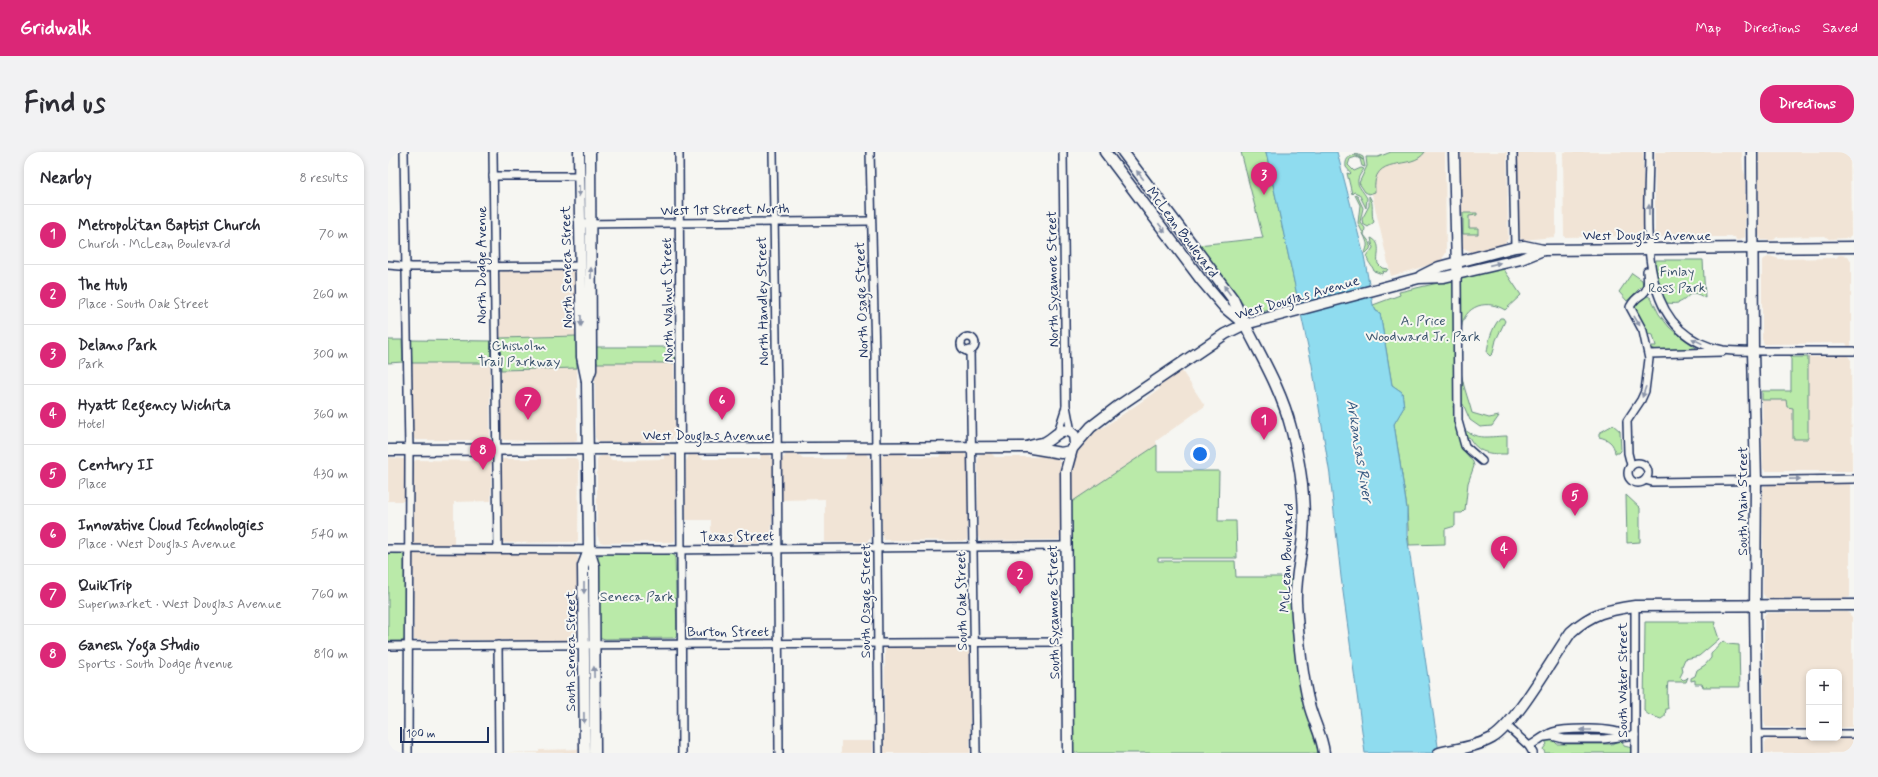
<!DOCTYPE html>
<html lang="en">
<head>
<meta charset="utf-8">
<style>
  :root { --surface:#fff; --page:#f2f2f3; --text:#2b2b33; --muted:#7c7c81; --line:#e1e1e2; --accent:#db2777 }
  body { margin:0; font-family:Mynerve,sans-serif; background:var(--page); color:var(--text) }
  .controls { position:absolute; right:12px; bottom:12px; display:grid; overflow:hidden; border-radius:8px; box-shadow:0 2px 6px #0003 }
  .controls button { width:36px; height:36px; display:grid; place-items:center; padding:0; border:0; border-bottom:1px solid var(--line); background:var(--surface); color:var(--text); font:20px sans-serif }
  .scale { position:absolute; left:12px; bottom:10px; width:89px; box-sizing:border-box; padding-left:4px; border:2px solid #1b2f5e; border-top:0; font-size:11px; line-height:14px; white-space:nowrap; color:#1b2f5e; -webkit-text-stroke:3px #f6f6f2; paint-order:stroke }
  .you { position:absolute; left:812px; top:302px; width:14px; height:14px; margin:-10px; border:3px solid #fff; border-radius:50%; background:#1a73e8; box-shadow:0 0 0 6px #1a73e833 }
  .badge { display:grid; place-items:center; width:26px; height:26px; border-radius:50%; background:var(--accent); color:#fff; font-size:13px; font-weight:700 }
  .pin { position:absolute; translate:-50% -33px; filter:drop-shadow(0 1px 2px #0008) }
  .pin::after { content:''; position:absolute; top:21px; width:14px; height:12px; background:inherit; clip-path:polygon(0 0,100% 0,50% 100%) }
  .list { margin:0; padding:0; list-style:none }
  h2 { display:flex; justify-content:space-between; align-items:center; height:52px; margin:0; padding:0 16px; font-size:17px }
  h2 small { font-size:13px; font-weight:400; color:var(--muted) }
  .list li { display:grid; grid-template-columns:26px 1fr auto; gap:12px; align-items:center; box-sizing:border-box; height:60px; padding:0 16px; border-top:1px solid var(--line) }
  .list b { display:block; font-size:15px; white-space:nowrap }
  .list p { margin:0; font-size:13px; white-space:nowrap; color:var(--muted) }
  .list em { font-size:13px; font-style:normal; color:var(--muted) }
  .map { position:relative; flex:none; width:1466px; height:601px; overflow:hidden; border-radius:16px }
  header { display:flex; align-items:center; gap:24px; box-sizing:border-box; height:56px; padding:0 20px; background:var(--accent); color:#fff }
  header strong { font-size:19px }
  nav { display:flex; gap:22px; margin-inline-start:auto; font-size:14px }
  .intro { display:flex; align-items:center; justify-content:space-between; box-sizing:border-box; height:96px; padding:0 24px }
  h1 { margin:0; font-size:28px }
  .button { padding:10px 18px; border-radius:16px; background:var(--accent); color:#fff; font-size:14px; font-weight:700 }
  main { display:flex; gap:24px; padding:0 24px }
  aside { flex:1; background:var(--surface); border-radius:16px; box-shadow:0 2px 6px #0003 }
  .map>svg:first-child { display:block }
</style>
</head>
<body>
<header>
<strong>Gridwalk</strong>
<nav><a>Map</a><a>Directions</a><a>Saved</a></nav>
</header>
<div class="intro"><h1>Find us</h1><a class="button">Directions</a></div>
<main>
<aside>
<h2>Nearby<small>8 results</small></h2>
<ul class="list">
<li><span class="badge">1</span><div><b>Metropolitan Baptist Church</b><p>Church · McLean Boulevard</p></div><em>70 m</em></li>
<li><span class="badge">2</span><div><b>The Hub</b><p>Place · South Oak Street</p></div><em>260 m</em></li>
<li><span class="badge">3</span><div><b>Delano Park</b><p>Park</p></div><em>300 m</em></li>
<li><span class="badge">4</span><div><b>Hyatt Regency Wichita</b><p>Hotel</p></div><em>360 m</em></li>
<li><span class="badge">5</span><div><b>Century II</b><p>Place</p></div><em>430 m</em></li>
<li><span class="badge">6</span><div><b>Innovative Cloud Technologies</b><p>Place · West Douglas Avenue</p></div><em>540 m</em></li>
<li><span class="badge">7</span><div><b>QuikTrip</b><p>Supermarket · West Douglas Avenue</p></div><em>760 m</em></li>
<li><span class="badge">8</span><div><b>Ganesh Yoga Studio</b><p>Sports · South Dodge Avenue</p></div><em>810 m</em></li>
</ul>
</aside>
<div class="map">
<svg width="1466" height="601" viewBox="0 0 1466 601">
  <rect width="100%" height="100%" fill="#f6f6f2"/>
  <filter id="ink" filterUnits="userSpaceOnUse"><feTurbulence type="fractalNoise" baseFrequency=".025" numOctaves="2"/><feDisplacementMap in="SourceGraphic" scale="8" xChannelSelector="R" yChannelSelector="G"/><feConvolveMatrix kernelMatrix="1 2 1 2 8 2 1 2 1" color-interpolation-filters="sRGB"/></filter>
  <g filter="url(#ink)">
    <g fill="#f1e4d6">
      <polygon points="1022,0 1057,0 1058,101 1052,110 1003,124 982,34 987,16"/>
      <polygon points="1073,0 1119,0 1120,87 1116,92 1084,100 1075,96 1073,89"/>
      <polygon points="1129,0 1168,0 1168,82 1166,85 1135,88 1130,85"/>
      <polygon points="1175,0 1255,0 1255,79 1253,84 1176,85"/>
      <polygon points="1267,0 1354,0 1355,17 1357,23 1357,85 1352,88 1348,88 1347,85 1269,85 1267,82"/>
      <polygon points="1371,0 1462,0 1463,83 1460,86 1441,87 1437,84 1389,85 1386,88 1373,88 1371,83"/>
      <polygon points="1451,103 1460,104 1463,109 1463,194 1460,195 1458,191 1376,192 1374,187 1374,108 1382,104 1391,107 1448,106"/>
      <polygon points="116,118 187,119 188,122 188,184 112,186 110,122"/>
      <polygon points="1460,204 1463,208 1464,319 1377,319 1375,316 1374,248 1399,248 1405,255 1405,287 1420,287 1420,205"/>
      <polygon points="23,211 102,211 102,287 99,288 27,288 24,283"/>
      <polygon points="207,211 286,211 287,281 284,288 278,290 210,290 207,285"/>
      <polygon points="189,216 189,288 183,290 168,290 115,288 113,283 113,218"/>
      <polygon points="794,219 817,254 768,289 769,293 682,351 681,318 685,301 708,277 713,277 772,237 770,235 772,230"/>
      <polygon points="512,300 518,304 552,305 555,300 574,300 577,302 580,310 579,387 578,389 496,388 494,383 493,307 494,304 500,301"/>
      <polygon points="597,300 602,300 607,305 649,305 651,303 649,301 668,303 672,311 673,342 673,381 671,388 592,389 590,384 590,307 591,303"/>
      <polygon points="279,301 287,305 288,308 287,389 284,390 215,391 212,390 209,383 209,309 210,305 218,303 224,308 276,307 276,302"/>
      <polygon points="308,301 315,307 372,307 373,302 377,301 383,304 385,311 385,344 383,389 381,391 323,391 323,368 298,368 298,309 301,303"/>
      <polygon points="461,301 478,301 483,307 483,386 479,390 437,390 437,347 394,348 394,308 398,302 409,302 415,307 457,307 459,302"/>
      <polygon points="0,305 16,307 17,349 0,349"/>
      <polygon points="177,306 187,306 191,311 190,387 189,390 114,391 112,386 113,307 176,307"/>
      <polygon points="28,308 103,309 103,349 66,350 66,400 188,402 191,408 192,480 190,485 183,488 26,488 24,311"/>
      <polygon points="1462,332 1462,445 1455,447 1378,446 1375,442 1375,339 1376,334 1380,333"/>
      <polygon points="1460,460 1464,465 1464,575 1451,576 1451,520 1421,520 1421,576 1378,575 1376,570 1376,463 1379,461"/>
      <polygon points="578,494 582,498 582,601 496,601 497,495"/>
      <polygon points="1383,587 1463,587 1465,589 1465,601 1377,601 1377,589"/>
      <rect x="453" y="589" width="32" height="12"/>
      <polygon points="193,597 193,601 114,601 151,600 151,598"/>
    </g>
    <g fill="#baeaa9" stroke="#6a8c84">
      <path d="M853,0H878L909,143C892,151 881,163 861,160L810,93L875,86Z"/>
      <path d="M1003,0H1037C1024,20 983,0 987,40L981,42L977,40L971,31L979,14L978,5H990Z"/>
      <path d="M967,1L975,5L977,15L974,14L972,7L968,5L962,7L960,13L966,19L973,16L976,17C964,32 972,34 979,46L978,56L971,42L966,40L964,42L959,21L962,22L963,21L958,15C957,8 960,4 967,3L975,8Z"/>
      <path d="M967,43H969L975,56L972,70L977,76L976,83L983,92L982,97L977,102C977,99 980,95 979,91C977,84 973,78 970,71L972,53Z"/>
      <path d="M981,44C987,52 982,61 986,70L980,75L975,72L974,67L981,54Z"/>
      <polygon points="1075,61 1089,61 1089,63 1081,64 1081,76 1090,76 1090,82 1075,82"/>
      <path d="M983,86C995,91 988,103 990,112L994,116L1000,117L998,120L995,119L994,122L986,119C984,113 979,110 979,104L985,96Z"/>
      <path d="M1268,108H1315L1317,146C1299,135 1304,146 1290,151C1286,152 1280,151 1277,151C1271,136 1266,123 1268,108Z"/>
      <path d="M1115,116L1133,143L1117,158C1109,153 1099,151 1090,154C1069,162 1073,185 1073,203C1073,210 1072,218 1074,225C1076,237 1081,249 1084,261L1101,266L1111,264L1104,274L1092,275L1082,268L1075,252L1065,254L1073,295L1085,310L1086,314L1080,331L1077,358L1074,361H1067V374L1057,377V392L1021,393L1019,356L1006,272L1016,255L1014,240L1004,233L992,161L988,159L985,153L1012,143L1011,140Z"/>
      <polygon points="1244,121 1254,128 1255,133 1239,149 1231,140"/>
      <path d="M1260,144L1263,146L1271,162L1281,175L1289,182L1310,197L1268,198L1264,196V194H1268L1265,183L1260,182L1246,156C1247,151 1255,144 1260,144Z"/>
      <path d="M1112,166H1115L1117,169L1108,188L1105,201L1102,204L1099,201C1100,189 1104,176 1112,166Z"/>
      <polygon points="188,184 189,216 113,218 112,186"/>
      <polygon points="0,188 14,188 15,210 0,211"/>
      <polygon points="22,188 103,189 102,211 23,211"/>
      <polygon points="206,195 286,195 286,211 207,211"/>
      <polygon points="1403,205 1420,205 1420,287 1405,287 1405,256 1399,255 1398,248 1374,248 1374,239 1403,239"/>
      <path d="M1225,273L1232,279L1233,299L1231,301H1227C1226,291 1220,287 1211,285V281Z"/>
      <path d="M1076,277C1089,289 1103,284 1119,284V302C1102,302 1090,302 1081,285L1078,286L1075,278Z"/>
      <polygon points="769,293 769,319 831,319 830,369 848,369 849,406 770,406 770,409 847,409 848,425 905,425 930,601 684,601 682,351"/>
      <polygon points="1238,343 1252,356 1252,390 1239,391"/>
      <polygon points="0,400 13,400 16,404 17,483 17,487 14,489 0,489"/>
      <polygon points="216,401 284,402 287,404 289,483 287,486 217,487 211,485 209,407 211,403"/>
      <path d="M1257,470H1328L1327,475L1331,487L1311,504L1297,507L1294,514L1295,519L1292,525L1295,528L1298,527L1300,525L1298,530H1280C1279,534 1279,551 1280,557H1278L1277,564L1273,567L1261,563L1256,559Z"/>
      <polygon points="1335,489 1339,492 1351,493 1352,535 1315,535 1314,532 1307,532 1307,528 1303,529 1303,526 1307,524 1309,518 1317,513 1323,506 1323,502"/>
      <polygon points="1164,587 1169,592 1224,592 1233,587 1236,594 1244,596 1243,601 1157,601 1155,597 1159,592 1157,589"/>
    </g>
    <polygon fill="#8fdcef" stroke="#6197b5" points="878,0 949,0 976,104 985,153 988,159 992,161 1004,233 1014,240 1016,255 1006,272 1019,357 1019,383 1051,601 977,601 953,425 942,323 924,213"/>
    <g fill="none" stroke-linecap="round" stroke-linejoin="round">
      <defs>
        <g id="street">
          <polyline points="16,0 21,298 20,601"/>
          <polyline points="105,0 110,397"/>
          <polyline points="291,0 294,601"/>
          <polyline points="385,0 389,247 391,601"/>
          <polyline points="482,0 487,203 491,601"/>
          <polyline points="675,0 678,254 683,280"/>
          <polyline points="1125,0 1127,95"/>
          <path d="M1261,0C1261,68 1244,182 1335,198C1349,200 1364,199 1378,199C1407,199 1437,199 1466,199"/>
          <polyline points="105,24 191,24"/>
          <polyline points="192,72 483,69"/>
          <polyline points="0,113 24,115 192,114"/>
          <polyline points="1069,122 1070,269 1077,294 1094,309"/>
          <circle cx="580" cy="192" r="7"/>
          <polyline points="582,198 588,601"/>
          <polyline points="1261,202 1334,200"/>
          <polyline points="670,280 678,255"/>
          <circle cx="1250" cy="321" r="10"/>
          <path d="M1243,313L1240,301L1239,269L1253,248L1257,239L1261,207L1255,179L1242,155C1252,136 1262,150 1259,119"/>
          <polyline points="1257,328 1264,330 1466,327"/>
          <polyline points="0,397 275,398 678,394"/>
          <polyline points="110,493 111,601"/>
          <polyline points="0,494 679,490"/>
          <polyline points="1118,573 1141,594 1145,601"/>
          <polyline points="1369,582 1421,582"/>
          <polyline points="1451,582 1466,582"/>
          <polyline points="1157,585 1164,584 1176,587 1216,587 1247,583"/>
          <path d="M1141,594C1149,590 1156,583 1165,580C1177,576 1227,575 1236,583"/>
          <polyline points="1247,601 1247,454"/>
        </g>
        <g id="secondary">
          <polyline points="191,0 194,205 199,229 201,398 206,414 207,601"/>
          <polyline points="717,0 814,129 837,156 855,171"/>
          <path d="M735,0L845,147C864,191 891,229 903,276C912,310 918,349 915,384C913,406 907,427 908,450C910,483 913,519 921,552C925,569 934,583 936,601"/>
          <polyline points="1066,0 1069,116"/>
          <polyline points="1364,0 1365,199 1368,328 1367,453 1369,601"/>
          <polyline points="1033,124 1051,115 1127,95 1136,94 1155,98 1466,95"/>
          <polyline points="199,229 203,218 203,206 202,0"/>
          <polyline points="643,296 673,301 682,299 703,275 729,255 837,182 857,172 1031,126 1056,125 1133,107 1155,98"/>
          <path d="M0,298L639,295C644,293 650,292 655,291C667,287 673,271 686,283L687,292"/>
          <polyline points="197,601 195,414 201,398"/>
          <polyline points="680,601 678,319 684,297"/>
          <path d="M1051,601C1068,597 1088,595 1104,586C1127,573 1166,504 1183,480C1204,461 1219,458 1247,454L1466,453"/>
        </g>
      </defs>
      <use href="#street" stroke="#1b2f5e" stroke-width="10"/>
      <use href="#secondary" stroke="#1b2f5e" stroke-width="13"/>
      <use href="#street" stroke="#f6f6f2" stroke-width="7"/>
      <use href="#secondary" stroke="#f6f6f2" stroke-width="10"/>
    </g>
    <defs><path id="oneway-solid" d="M-6-.8H1V-3.2L6.5 0L1 3.2V.8H-6Z"/></defs>
    <g fill="#8892a8">
      <use href="#oneway-solid" transform="translate(752 23) rotate(-128)"/>
      <use href="#oneway-solid" transform="translate(191 39) rotate(89)"/>
      <use href="#oneway-solid" transform="translate(1261 58) rotate(-90)"/>
      <use href="#oneway-solid" transform="translate(774 76) rotate(53)"/>
      <use href="#oneway-solid" transform="translate(1107 112) rotate(-13)"/>
      <use href="#oneway-solid" transform="translate(203 121) rotate(-90)"/>
      <use href="#oneway-solid" transform="translate(839 138) rotate(-126)"/>
      <use href="#oneway-solid" transform="translate(193 169) rotate(89)"/>
      <use href="#oneway-solid" transform="translate(1249 169) rotate(59)"/>
      <use href="#oneway-solid" transform="translate(1309 189) rotate(-154)"/>
      <use href="#oneway-solid" transform="translate(1256 240) rotate(109)"/>
      <use href="#oneway-solid" transform="translate(1407 327) rotate(-1)"/>
      <use href="#oneway-solid" transform="translate(196 436) rotate(90)"/>
      <use href="#oneway-solid" transform="translate(206 520) rotate(-91)"/>
      <use href="#oneway-solid" transform="translate(196 566) rotate(89)"/>
      <use href="#oneway-solid" transform="translate(1198 578) rotate(-180)"/>
    </g>
  </g>
  <g text-anchor="middle" stroke-width="4" stroke-linejoin="round" paint-order="stroke">
    <g font-size="14" fill="#1b2f5e" stroke="#f6f6f2">
      <text transform="translate(337 57) rotate(-1)" y="5">West 1st Street North</text>
      <text transform="translate(795 80) rotate(53)" y="5">McLean Boulevard</text>
      <text x="1259" y="88">West Douglas Avenue</text>
      <text transform="translate(93 113) rotate(-90)" y="5">North Dodge Avenue</text>
      <text transform="translate(178 115) rotate(-91)" y="5">North Seneca Street</text>
      <text transform="translate(664 127) rotate(-91)" y="5">North Sycamore Street</text>
      <text transform="translate(909 145) rotate(-16)" y="5">West Douglas Avenue</text>
      <text transform="translate(279 148) rotate(-91)" y="5">North Walnut Street</text>
      <text transform="translate(473 148) rotate(-92)" y="5">North Osage Street</text>
      <text transform="translate(374 149) rotate(-91)" y="5">North Handley Street</text>
      <text x="319" y="288">West Douglas Avenue</text>
      <text transform="translate(1354 349) rotate(-90)" y="5">South Main Street</text>
      <text transform="translate(349 384) rotate(-1)" y="5">Texas Street</text>
      <text transform="translate(898 406) rotate(-88)" y="5">McLean Boulevard</text>
      <text transform="translate(477 449) rotate(-90)" y="5">South Osage Street</text>
      <text transform="translate(573 449) rotate(-91)" y="5">South Oak Street</text>
      <text transform="translate(665 460) rotate(-91)" y="5">South Sycamore Street</text>
      <text x="340" y="484">Burton Street</text>
      <text transform="translate(182 499) rotate(-90)" y="5">South Seneca Street</text>
      <text transform="translate(1234 528) rotate(-90)" y="5">South Water Street</text>
    </g>
    <g font-size="14" fill="#3b546d" stroke="#f6f6f2">
      <text x="1289" y="124">Finlay<tspan x="1289" dy="16">Ross Park</tspan></text>
      <text x="1035" y="173">A. Price<tspan x="1035" dy="16">Woodward Jr. Park</tspan></text>
      <text x="131" y="198">Chisholm<tspan x="131" dy="16">Trail Parkway</tspan></text>
      <text x="249" y="449">Seneca Park</text>
    </g>
    <g font-size="15" font-style="italic" fill="#385a82" stroke="#f6f6f2">
      <text transform="translate(972 299) rotate(81)" y="5">Arkansas River</text>
    </g>
  </g>
</svg>
<div class="controls">
<button>+</button>
<button>−</button>
</div>
<div class="scale">100 m</div>
<div class="you"></div>
<div class="pin badge" style="left:876px;top:288px">1</div>
<div class="pin badge" style="left:632px;top:442px">2</div>
<div class="pin badge" style="left:876px;top:43px">3</div>
<div class="pin badge" style="left:1116px;top:417px">4</div>
<div class="pin badge" style="left:1187px;top:364px">5</div>
<div class="pin badge" style="left:334px;top:268px">6</div>
<div class="pin badge" style="left:140px;top:268px">7</div>
<div class="pin badge" style="left:95px;top:318px">8</div>
</div>
</main>
</body>
</html>
